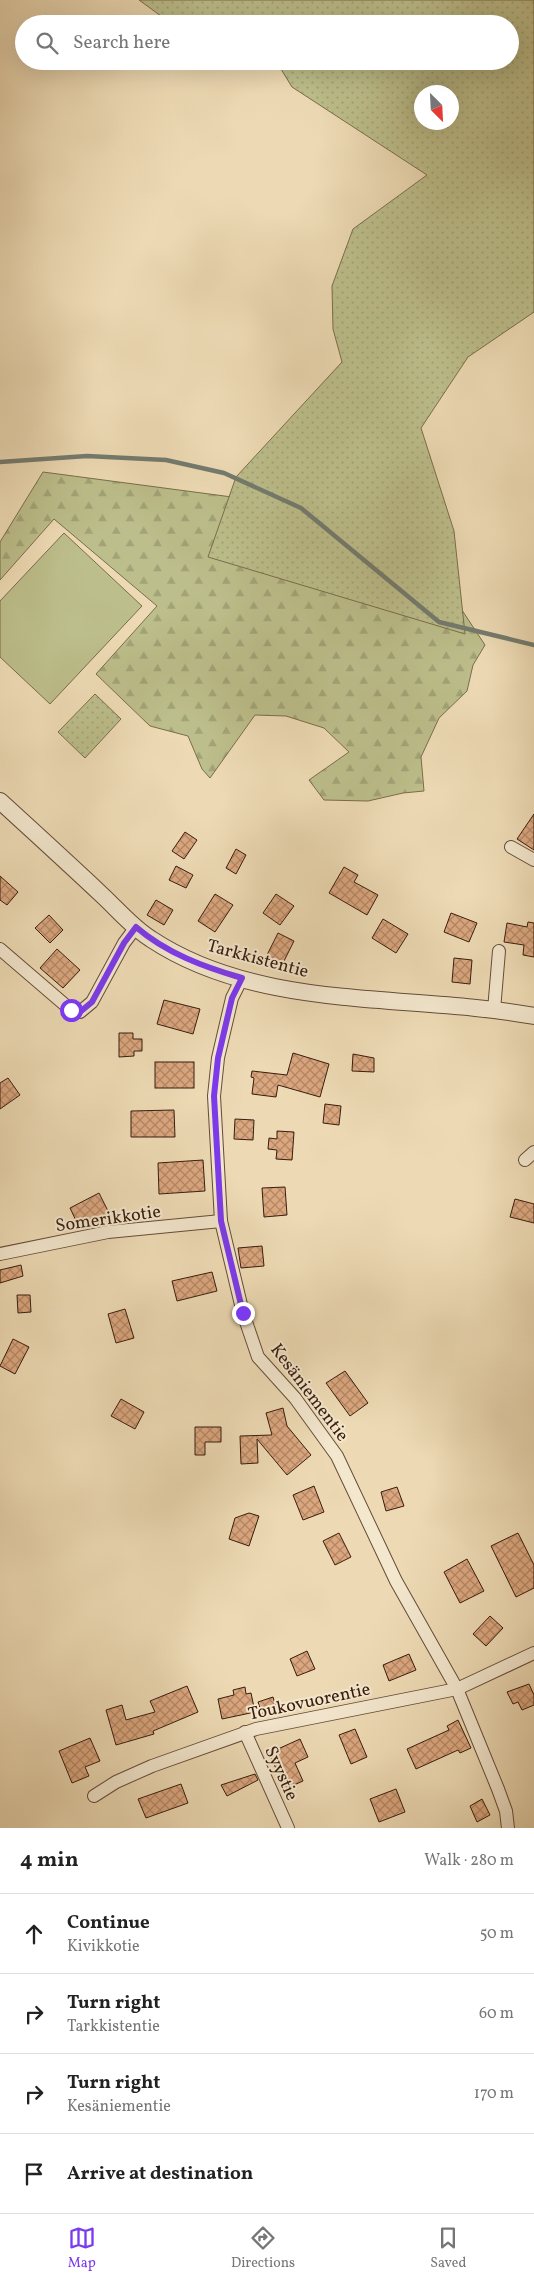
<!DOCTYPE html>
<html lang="en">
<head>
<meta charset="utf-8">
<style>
  :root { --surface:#fff; --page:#f2f2f2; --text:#222; --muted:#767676; --line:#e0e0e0; --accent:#7c3aed }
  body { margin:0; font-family:Vollkorn,serif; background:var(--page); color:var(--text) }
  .compass { position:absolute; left:414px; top:85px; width:45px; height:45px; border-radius:50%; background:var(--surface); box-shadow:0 5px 20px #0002; rotate:156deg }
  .stop { position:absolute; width:15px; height:15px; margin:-11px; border:4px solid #7c3aed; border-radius:50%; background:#fff }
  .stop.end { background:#7c3aed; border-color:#fff; box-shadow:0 1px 5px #0008 }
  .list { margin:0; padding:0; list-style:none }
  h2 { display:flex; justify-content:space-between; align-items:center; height:65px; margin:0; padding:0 20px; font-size:21px }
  h2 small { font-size:16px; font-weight:400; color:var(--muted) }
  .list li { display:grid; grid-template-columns:32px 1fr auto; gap:15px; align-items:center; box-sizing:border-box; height:80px; padding:0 20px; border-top:1px solid var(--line) }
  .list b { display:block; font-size:19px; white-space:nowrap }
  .list p { margin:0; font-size:16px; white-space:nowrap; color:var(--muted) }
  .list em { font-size:16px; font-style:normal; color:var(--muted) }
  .icon { flex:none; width:28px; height:28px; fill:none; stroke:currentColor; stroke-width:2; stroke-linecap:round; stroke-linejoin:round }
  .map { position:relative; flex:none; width:534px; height:1828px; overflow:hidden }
  .search { position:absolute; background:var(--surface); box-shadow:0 5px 20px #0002; left:15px; right:15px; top:15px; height:55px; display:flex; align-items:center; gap:12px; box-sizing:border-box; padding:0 18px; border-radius:28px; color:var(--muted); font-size:19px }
  .sheet { height:385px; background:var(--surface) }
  nav { display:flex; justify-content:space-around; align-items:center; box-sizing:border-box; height:70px; border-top:1px solid var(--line); background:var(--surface); font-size:14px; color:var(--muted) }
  nav a { display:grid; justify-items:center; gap:2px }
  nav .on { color:var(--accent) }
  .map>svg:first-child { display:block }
</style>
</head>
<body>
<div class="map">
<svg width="534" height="1828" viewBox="0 0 534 1828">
  <defs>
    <pattern id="forest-firs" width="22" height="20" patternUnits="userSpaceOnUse" patternTransform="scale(1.25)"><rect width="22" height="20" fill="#bcbe8b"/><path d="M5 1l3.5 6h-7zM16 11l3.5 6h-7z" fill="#a2a377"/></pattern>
    <pattern id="park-dots" width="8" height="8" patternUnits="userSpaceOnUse" patternTransform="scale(1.25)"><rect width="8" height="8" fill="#bcbe8b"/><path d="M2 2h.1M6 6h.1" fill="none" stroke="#a2a377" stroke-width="1.8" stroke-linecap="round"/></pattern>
    <pattern id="building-cross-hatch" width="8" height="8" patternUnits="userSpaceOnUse" patternTransform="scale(1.25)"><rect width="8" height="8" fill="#dba77f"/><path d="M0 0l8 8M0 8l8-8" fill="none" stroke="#b38766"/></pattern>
  </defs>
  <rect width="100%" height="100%" fill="#eddab4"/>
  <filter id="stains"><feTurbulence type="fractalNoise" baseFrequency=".004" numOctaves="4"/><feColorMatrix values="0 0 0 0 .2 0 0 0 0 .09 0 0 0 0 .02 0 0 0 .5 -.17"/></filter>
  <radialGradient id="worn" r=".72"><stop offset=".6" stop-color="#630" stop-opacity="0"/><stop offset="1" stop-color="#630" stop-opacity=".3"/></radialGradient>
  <polygon fill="#bcbe8b" stroke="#7a6d4c" points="64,533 142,606 50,704 0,657 0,601"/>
  <path fill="url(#forest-firs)" stroke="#7a6d4c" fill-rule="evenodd" d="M534,0L463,350L416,425L450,592L485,645L473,665L467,691L439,718L421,757L424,791L403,793L368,801L324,800L309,780L349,752L324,728L286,716L255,715L210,778L202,769L188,736L150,726L96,674L157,606L54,519L0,580V542L43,472L247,499L353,381L451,173L301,73L510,61V24H271ZM422,92H452V122H422Z"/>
  <g fill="url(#park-dots)" stroke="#7a6d4c" fill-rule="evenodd">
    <path d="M139,0H534V312L468,357L421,428L454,531L465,634L208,557L236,477L342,362L333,329L332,286L353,229L427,175L292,87L276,61H510V24H172ZM422,92H452V122H422Z"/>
    <polygon points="95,694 121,719 85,758 58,732"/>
  </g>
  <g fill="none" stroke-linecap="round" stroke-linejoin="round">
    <polyline stroke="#737b6f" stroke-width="4.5" points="0,462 87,456 166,460 224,473 301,508 439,622 534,645"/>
  </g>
  <g fill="url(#building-cross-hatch)" stroke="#391c0e">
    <polygon points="534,814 534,850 517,839"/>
    <polygon points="185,832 197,840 184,859 172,851"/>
    <polygon points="236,849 246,855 236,874 226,868"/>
    <polygon points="176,866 193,875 186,888 169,880"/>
    <polygon points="344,867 358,875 354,882 378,895 367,915 329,893"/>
    <polygon points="0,876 18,892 7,905 0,900"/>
    <polygon points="215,894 233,905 215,932 198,921"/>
    <polygon points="276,894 294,906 280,925 263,913"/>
    <polygon points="156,900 173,910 164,925 147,915"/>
    <polygon points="451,913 477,923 469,942 444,932"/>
    <polygon points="49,915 63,930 50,943 35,928"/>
    <polygon points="383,919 408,934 396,953 372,938"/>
    <polygon points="528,922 534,923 534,957 523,955 524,945 504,942 507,923 527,927"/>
    <polygon points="278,933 294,941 282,965 266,957"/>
    <polygon points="57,949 80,970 63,988 40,968"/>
    <polygon points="454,958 472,960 470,984 452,982"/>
    <polygon points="164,1000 200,1009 193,1034 157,1024"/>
    <polygon points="119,1033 133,1033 133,1039 142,1039 142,1051 134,1051 134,1056 119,1057"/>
    <polygon points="293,1053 329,1064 320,1097 278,1085 276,1097 252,1094 254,1078 251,1077 252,1071 287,1075"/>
    <polygon points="353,1054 374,1058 374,1072 352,1071"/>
    <rect x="155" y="1062" width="39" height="26"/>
    <polygon points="8,1078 20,1095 0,1109 0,1083"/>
    <polygon points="325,1104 341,1106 339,1125 323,1123"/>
    <polygon points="174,1110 175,1137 131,1137 131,1111"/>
    <polygon points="235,1119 254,1120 253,1140 234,1139"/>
    <polygon points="277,1131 294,1132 292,1160 276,1159 277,1150 268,1149 269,1138 277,1139"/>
    <polygon points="203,1160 205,1191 159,1194 158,1163"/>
    <polygon points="285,1187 287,1215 264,1217 262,1188"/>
    <polygon points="99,1193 111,1217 97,1224 94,1217 78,1225 70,1208"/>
    <polygon points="515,1199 534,1204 534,1223 510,1217"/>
    <polygon points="262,1246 264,1266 241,1268 238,1248"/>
    <polygon points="21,1265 23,1276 0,1283 0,1270"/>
    <polygon points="212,1272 217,1291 177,1301 172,1281"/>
    <polygon points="17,1295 30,1295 31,1312 18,1313"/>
    <polygon points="125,1309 134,1338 116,1343 108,1314"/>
    <polygon points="13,1339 29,1347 15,1374 0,1366"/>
    <polygon points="345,1371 368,1403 350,1416 326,1383"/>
    <polygon points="121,1399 144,1412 135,1429 111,1416"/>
    <polygon points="283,1408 287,1426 311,1455 287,1475 257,1439 258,1463 241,1464 240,1436 272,1435 266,1413"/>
    <polygon points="195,1427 221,1427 221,1442 205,1442 205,1455 195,1455"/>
    <polygon points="314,1486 324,1512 303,1520 293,1495"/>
    <polygon points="397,1487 404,1506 386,1511 381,1492"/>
    <polygon points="249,1513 259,1516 249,1546 229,1539 235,1518"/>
    <polygon points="339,1533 351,1557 335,1565 323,1541"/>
    <polygon points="518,1533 534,1565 534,1588 516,1597 491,1546"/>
    <polygon points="467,1559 484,1591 460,1603 444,1572"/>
    <polygon points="490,1616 503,1628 486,1646 473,1634"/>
    <polygon points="307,1651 315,1669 297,1676 290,1659"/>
    <polygon points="409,1654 416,1670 389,1681 383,1665"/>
    <polygon points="529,1684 534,1695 534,1705 522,1710 518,1702 513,1704 507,1692"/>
    <polygon points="187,1686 198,1712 153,1731 154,1734 116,1745 106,1710 122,1705 126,1720 155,1712 150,1701"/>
    <polygon points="245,1687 246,1694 251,1693 255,1712 222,1719 218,1699 234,1695 233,1690"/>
    <polygon points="273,1697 277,1710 262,1714 258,1702"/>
    <polygon points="458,1720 471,1748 460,1753 458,1750 416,1769 407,1749 449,1730 447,1726"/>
    <polygon points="355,1729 367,1757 351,1764 339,1735"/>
    <polygon points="90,1738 100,1761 85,1767 89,1776 72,1783 59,1751"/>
    <polygon points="300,1739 308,1757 295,1763 303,1781 285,1789 269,1753"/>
    <polygon points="255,1774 258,1780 227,1796 221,1785"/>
    <polygon points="181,1784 188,1803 146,1818 138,1799"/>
    <polygon points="396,1789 405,1812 379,1822 370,1799"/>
    <polygon points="482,1799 490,1815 477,1822 470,1806"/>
  </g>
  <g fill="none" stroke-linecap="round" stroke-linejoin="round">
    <defs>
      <g id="minor">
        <polyline points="511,847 534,860"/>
        <polyline points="0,949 71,1010 80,1012 92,1002 124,943 136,927"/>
        <polyline points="242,978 232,998 218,1058 214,1096 221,1221 243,1313 258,1357 295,1398 337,1456 396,1581 457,1689 498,1789 506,1811 508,1828"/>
        <polyline points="494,1010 499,951"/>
        <polyline points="525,1160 534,1152"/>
        <polyline points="0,1254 108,1232 221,1221"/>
        <polyline points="245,1732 288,1828"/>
        <polyline points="94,1796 116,1782 152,1766 256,1729 457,1689 534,1653"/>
      </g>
      <path id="tertiary" d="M0,801C34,832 69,864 103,896C118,910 133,928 151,939C261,1012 410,993 534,1016"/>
    </defs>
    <use href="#minor" stroke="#664c38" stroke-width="14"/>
    <use href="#tertiary" stroke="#664c38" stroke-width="18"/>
    <use href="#minor" stroke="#f3e7ce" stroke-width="12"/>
    <use href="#tertiary" stroke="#f3e7ce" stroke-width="16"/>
  </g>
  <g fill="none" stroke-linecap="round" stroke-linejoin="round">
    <path stroke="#7c3aed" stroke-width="6" d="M71,1010L80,1012L92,1002L124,943L136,927C166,953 204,967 242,978L232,998L218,1058L214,1096L221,1221L243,1313"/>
  </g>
  <g text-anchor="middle" stroke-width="4" stroke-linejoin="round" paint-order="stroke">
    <g font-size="18" fill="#391c0e" stroke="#f3e7ce">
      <text transform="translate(258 958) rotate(15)" y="6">Tarkkistentie</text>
      <text transform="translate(108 1218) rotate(-8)" y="6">Somerikkotie</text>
      <text transform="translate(310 1392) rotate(53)" y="6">Kesäniementie</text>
      <text transform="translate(309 1701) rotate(-12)" y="6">Toukovuorentie</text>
      <text transform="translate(282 1773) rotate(66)" y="6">Syystie</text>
    </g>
  </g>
  <rect width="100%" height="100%" filter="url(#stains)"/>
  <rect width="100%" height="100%" fill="url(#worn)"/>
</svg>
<svg class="compass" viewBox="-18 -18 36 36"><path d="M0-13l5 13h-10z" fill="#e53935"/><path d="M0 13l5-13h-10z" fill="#767676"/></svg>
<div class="stop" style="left:71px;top:1010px"></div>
<div class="stop end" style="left:243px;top:1313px"></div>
<div class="search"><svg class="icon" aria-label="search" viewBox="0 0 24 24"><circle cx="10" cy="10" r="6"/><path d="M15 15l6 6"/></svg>Search here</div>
</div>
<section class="sheet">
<h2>4 min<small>Walk · 280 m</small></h2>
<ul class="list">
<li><svg class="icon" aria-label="ahead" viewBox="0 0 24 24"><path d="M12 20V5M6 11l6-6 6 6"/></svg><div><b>Continue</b><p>Kivikkotie</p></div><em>50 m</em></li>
<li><svg class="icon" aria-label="right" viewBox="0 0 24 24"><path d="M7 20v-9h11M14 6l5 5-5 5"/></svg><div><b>Turn right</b><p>Tarkkistentie</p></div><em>60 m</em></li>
<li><svg class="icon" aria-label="right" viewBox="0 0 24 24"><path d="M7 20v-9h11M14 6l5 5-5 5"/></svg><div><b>Turn right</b><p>Kesäniementie</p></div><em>170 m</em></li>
<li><svg class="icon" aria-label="arrive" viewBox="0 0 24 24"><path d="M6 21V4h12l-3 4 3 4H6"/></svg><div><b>Arrive at destination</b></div></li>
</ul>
</section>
<nav>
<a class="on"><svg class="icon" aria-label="map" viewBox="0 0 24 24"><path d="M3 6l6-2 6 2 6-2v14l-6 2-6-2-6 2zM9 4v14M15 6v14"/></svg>Map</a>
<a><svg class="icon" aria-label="directions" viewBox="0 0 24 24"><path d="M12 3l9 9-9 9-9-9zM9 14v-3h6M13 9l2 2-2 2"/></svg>Directions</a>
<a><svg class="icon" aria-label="saved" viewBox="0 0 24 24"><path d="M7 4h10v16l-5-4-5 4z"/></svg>Saved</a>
</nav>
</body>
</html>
